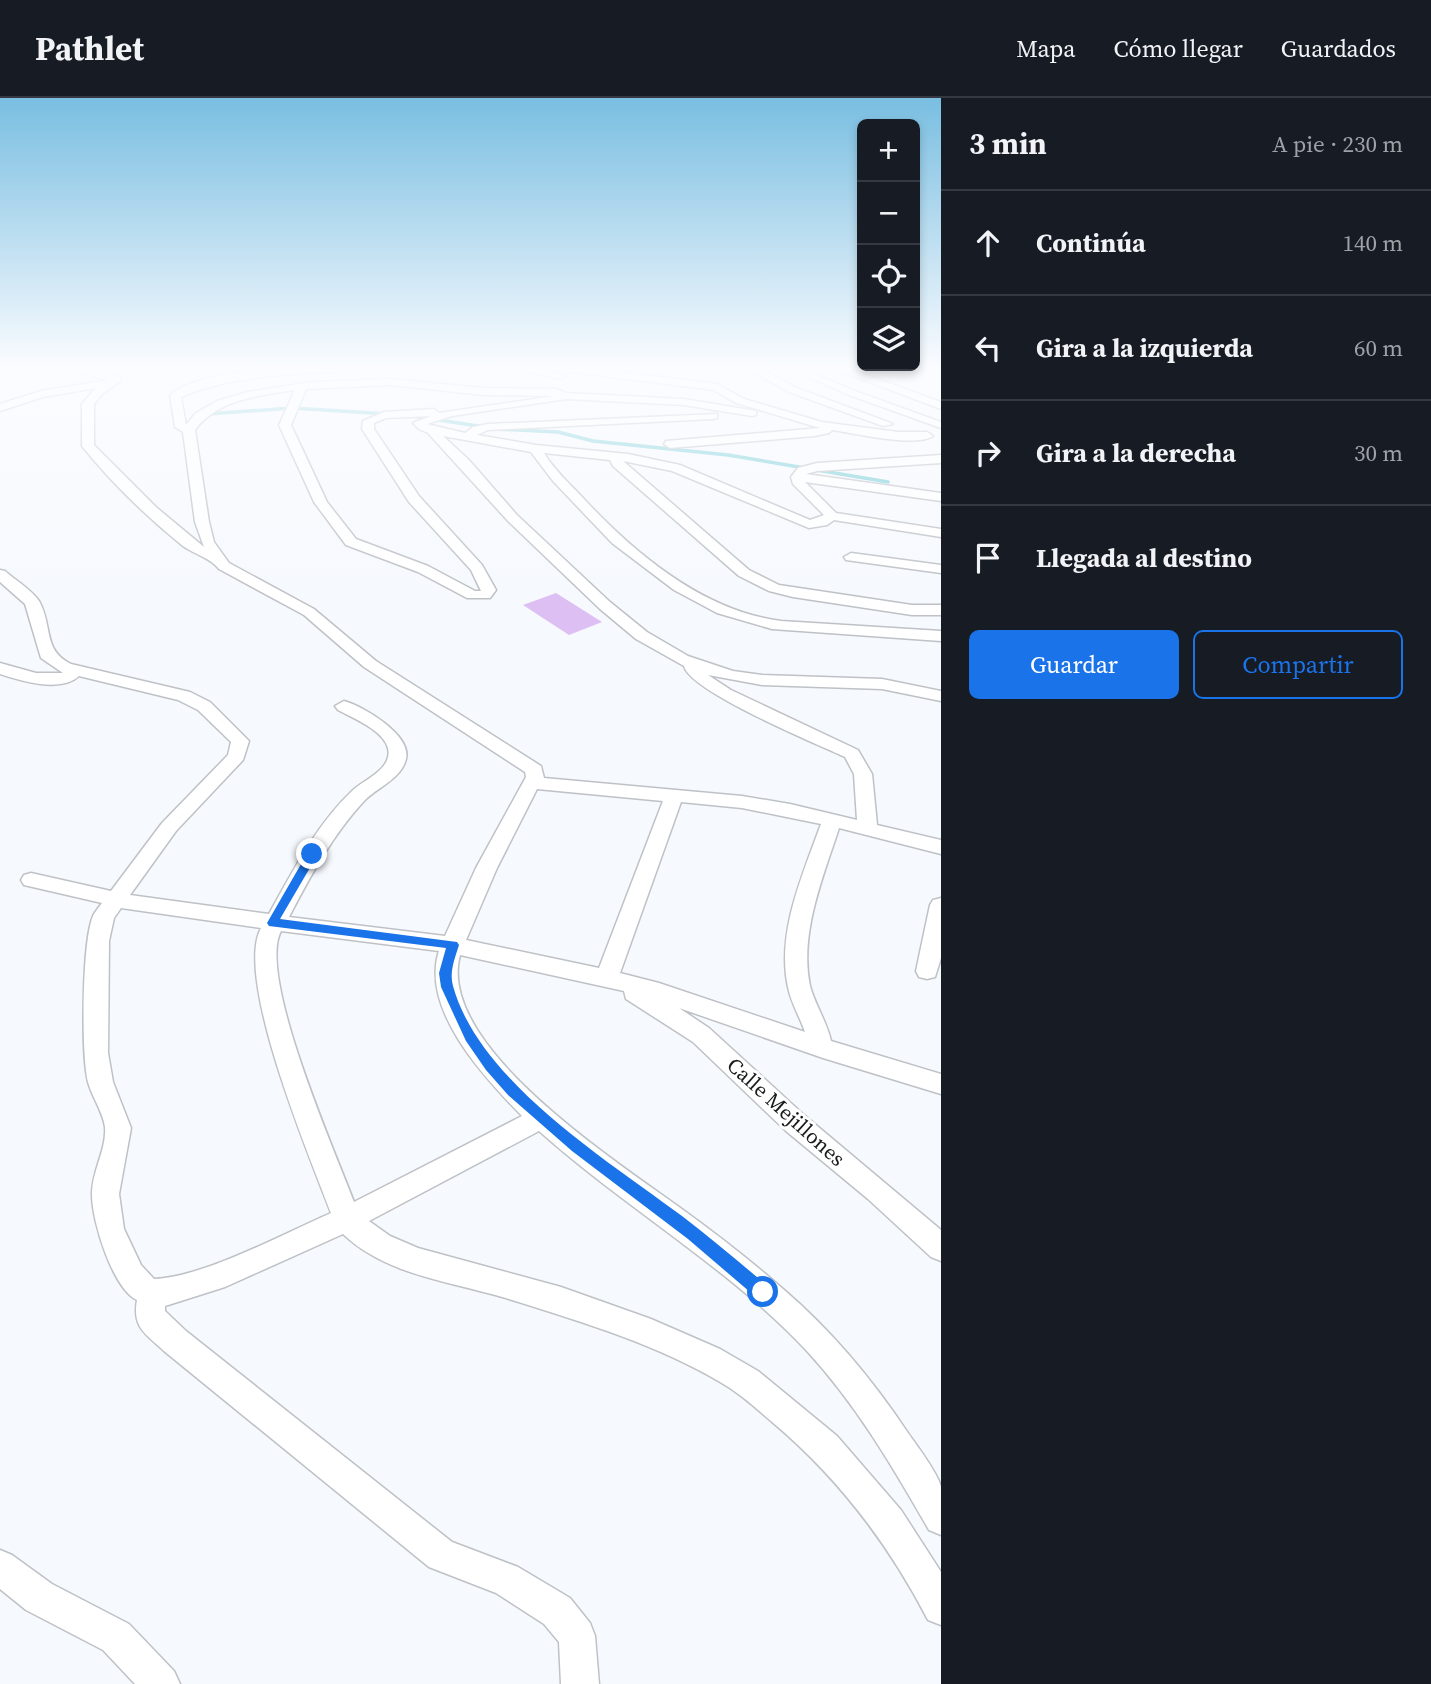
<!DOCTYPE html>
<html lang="es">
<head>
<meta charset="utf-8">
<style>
  :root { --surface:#171b24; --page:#242831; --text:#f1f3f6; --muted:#9ea1a6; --line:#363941; --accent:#1a73e8 }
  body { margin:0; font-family:"Source Serif 4",serif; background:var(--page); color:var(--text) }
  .controls { position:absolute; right:21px; top:21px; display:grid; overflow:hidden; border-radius:10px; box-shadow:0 4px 10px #0003 }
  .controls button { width:63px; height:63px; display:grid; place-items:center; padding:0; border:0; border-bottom:2px solid var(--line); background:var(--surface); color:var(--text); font:35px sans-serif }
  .stop { position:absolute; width:21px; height:21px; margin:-16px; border:5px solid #1a73e8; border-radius:50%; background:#fff }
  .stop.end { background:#1a73e8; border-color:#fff; box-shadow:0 2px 7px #0008 }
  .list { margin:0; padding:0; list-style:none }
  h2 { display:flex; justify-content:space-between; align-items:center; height:91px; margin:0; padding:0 28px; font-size:30px }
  h2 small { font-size:23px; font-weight:400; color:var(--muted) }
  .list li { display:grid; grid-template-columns:46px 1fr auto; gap:21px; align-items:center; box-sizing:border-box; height:105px; padding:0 28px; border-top:2px solid var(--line) }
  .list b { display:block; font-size:26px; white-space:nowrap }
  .list em { font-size:23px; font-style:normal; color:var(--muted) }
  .actions { display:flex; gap:14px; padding:21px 28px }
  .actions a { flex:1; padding:16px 0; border:2px solid var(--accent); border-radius:10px; text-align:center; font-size:24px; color:var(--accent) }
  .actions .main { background:var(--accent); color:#fff }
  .icon { flex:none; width:38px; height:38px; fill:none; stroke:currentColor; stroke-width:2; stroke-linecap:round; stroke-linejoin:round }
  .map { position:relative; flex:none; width:941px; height:1586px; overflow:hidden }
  header { display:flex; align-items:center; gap:42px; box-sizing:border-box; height:98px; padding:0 35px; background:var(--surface); border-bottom:2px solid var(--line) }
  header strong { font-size:33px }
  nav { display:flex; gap:38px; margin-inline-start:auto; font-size:24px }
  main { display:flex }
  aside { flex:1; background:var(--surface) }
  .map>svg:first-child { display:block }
</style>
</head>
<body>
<header>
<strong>Pathlet</strong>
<nav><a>Mapa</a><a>Cómo llegar</a><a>Guardados</a></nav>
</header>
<main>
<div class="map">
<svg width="941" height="1586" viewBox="0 0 941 1586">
  <rect width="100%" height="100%" fill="#f6f9fe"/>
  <polygon fill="#debff3" points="556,495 602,524 569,537 523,507"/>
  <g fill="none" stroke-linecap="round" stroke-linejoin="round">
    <g stroke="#74ccd6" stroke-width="3.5">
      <polyline points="207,316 292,310 388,316"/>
      <polyline points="412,318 485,329"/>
      <polyline points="495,331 558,334 593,343 728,357 888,384"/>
    </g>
    <defs>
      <polygon id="pedestrian" points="784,268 795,268 855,293 941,324 941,330 849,297"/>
      <g id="minor">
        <path d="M56,268H75L121,279V283L102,296L94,306V347L157,410L204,449L195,424L183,334L175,329L170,297C208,265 341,268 393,268L397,271L392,274L377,272C312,276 242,273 181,299L186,327L196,315L217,303L248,294L312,284L390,281L484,290L556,291L566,295L684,301L756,313V317L752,318L684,307L566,301L452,318L427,326L465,335L473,329L488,326L717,316V320L713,321L488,332L477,337L536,347L628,356L680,367L810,422L824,417L793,386L791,379L798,370L817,365L941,357V365L817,373L806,376L941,395V403L805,384L836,415L941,431V439L834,422L827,427L809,430L672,373L623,363L749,472L779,487L912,507H941V517H912L793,499L769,493L739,478L613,368L610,362L544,355C554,372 570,386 583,400C635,456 703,513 781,523L941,533V543L772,531L717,515L674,492L612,445L553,383L531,354L443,338L468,361L517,417L610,504L647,534L688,558L733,573L762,577L882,581L941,593V603L882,591L762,587L708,577L731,592L858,652L872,676L877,727L941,742V756L839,730C823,779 799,836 810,888C815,907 827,924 831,943L941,976V996L823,960L679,910L709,930L804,1017L941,1132V1163L931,1159L868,1101L786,1033L693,944L626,901L624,893L460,857C435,947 616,1063 679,1109C715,1135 750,1162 783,1191C832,1233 872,1281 908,1335C917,1348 938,1375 941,1389C941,1404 941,1422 941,1437L929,1432C893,1369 856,1306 806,1252C727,1168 625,1110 539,1033L369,1123L390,1138L418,1150L561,1189L651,1221L720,1251L758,1273L837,1338L901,1412L941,1474V1527L928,1522C888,1445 838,1379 771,1323C758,1312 745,1300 730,1290C663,1248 585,1225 509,1201C454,1184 387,1178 343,1136L225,1189L165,1208V1213L186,1233L452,1444L518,1469L570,1500L590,1525L595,1538L599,1586H561L559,1544L544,1526L496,1495L429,1469L164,1253C146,1236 132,1230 137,1202C113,1191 92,1123 92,1097C91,1075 107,1051 105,1029C103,1014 92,999 88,984C81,956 82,844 93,818C95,814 99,809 102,805L24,787L21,782L24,777L31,775L111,793L162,725L228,657L231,644L198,612L178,602L79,578C61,595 21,583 0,576V565L36,575H63L41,560L25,506L0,484V472L5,473C15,482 32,492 39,503C53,527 42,552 71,566L190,594L210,604L249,643L243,662L176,733L130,797L269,816C293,773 316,727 353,692C365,681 393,671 388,650C383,632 353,620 338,612L335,608L344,603C363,608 412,637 406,661C401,681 378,689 365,702C333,736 311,777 289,819L445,838L476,770L526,679L525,674L364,569L304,517L219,471C211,460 194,456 183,448C147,419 111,384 82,348V306L96,290L43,299L0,313V306L41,293L108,282ZM390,287L484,297L555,298L439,315L434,311L384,314L363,323L362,331L409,404L471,472L481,493H475L428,468L356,441L327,404L291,327L306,291ZM295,292L279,327L314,404L346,447L418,474L467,500H490L496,492L482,467L419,398L374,331V325L386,320L431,318L413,325L419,331L428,335L508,423L600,511L636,541L684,568C689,593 817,646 845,659L854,676L857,722L790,706L742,698L544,680L541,668L376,563L314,511L229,465L214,444L209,424L195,332C217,302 259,297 295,292ZM537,691L663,703L599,870L466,842L497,770ZM681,704L742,710L821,726C803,776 776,835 788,889C791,905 800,919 805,934L659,885L620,875ZM121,810L261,830C234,880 310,1059 331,1115C283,1136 204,1179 154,1181L141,1167L124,1131L119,1096L131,1030L113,984L108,955L109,843L114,820ZM281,833L439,853C420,911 484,979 522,1018L354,1104C335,1053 257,878 281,833Z"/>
        <polygon points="501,268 523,268 566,278 561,281"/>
        <path d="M543,268H573L717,286L744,301L822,324L898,334H927L933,338C916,350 854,335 832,332L829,335L815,338L670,350L664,346L666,343L820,330L736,305L714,292L548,271Z"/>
        <polygon points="743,268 756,268 797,290 893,326 883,328 789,294"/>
        <polygon points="827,268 842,268 941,304 941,311"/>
        <polygon points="851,455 941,467 941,475 846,462 844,459"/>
        <polygon points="941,800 941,860 935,879 927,881 919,879 916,873 930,807 933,802"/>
        <polygon points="0,1452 12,1457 52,1486 129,1526 174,1573 180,1586 135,1586 103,1552 26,1512 0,1491"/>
      </g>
    </defs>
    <use href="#pedestrian" stroke="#bec1c6" stroke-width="3"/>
    <use href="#minor" stroke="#bec1c6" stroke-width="3"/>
    <use href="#pedestrian" fill="#fff" fill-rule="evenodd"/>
    <use href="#minor" fill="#fff" fill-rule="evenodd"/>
  </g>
  <linearGradient id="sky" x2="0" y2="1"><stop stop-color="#79bee1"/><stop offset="0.55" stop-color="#fbfcff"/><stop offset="1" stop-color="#fbfcff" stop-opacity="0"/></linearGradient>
  <rect width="941" height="490" fill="url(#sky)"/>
  <path fill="#1a73e8" d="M312,753L318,756L280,821L457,844L459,847C455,860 449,874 453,888C479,983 607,1062 682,1118C712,1141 740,1165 769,1189L771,1194L769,1200L763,1202L757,1200L688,1141L572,1053L508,997L486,972L466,943L441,889L439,875L446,850L269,828L267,825L308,754Z"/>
  <g text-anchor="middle" stroke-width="6" stroke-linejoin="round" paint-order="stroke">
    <g font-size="21" fill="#191b1c" stroke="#fff">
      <text transform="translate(786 1014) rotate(42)" y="7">Calle Mejillones</text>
    </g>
  </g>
</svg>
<div class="controls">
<button>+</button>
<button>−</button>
<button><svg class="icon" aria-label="locate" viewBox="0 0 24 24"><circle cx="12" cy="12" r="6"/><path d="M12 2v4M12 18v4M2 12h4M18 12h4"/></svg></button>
<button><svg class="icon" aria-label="layers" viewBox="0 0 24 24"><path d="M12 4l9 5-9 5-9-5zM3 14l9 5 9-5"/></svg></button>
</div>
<div class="stop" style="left:763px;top:1194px"></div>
<div class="stop end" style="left:312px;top:756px"></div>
</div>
<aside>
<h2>3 min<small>A pie · 230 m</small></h2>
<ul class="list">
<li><svg class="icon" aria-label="ahead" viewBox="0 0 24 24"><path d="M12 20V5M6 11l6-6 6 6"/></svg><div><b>Continúa</b></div><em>140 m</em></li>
<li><svg class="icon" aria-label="left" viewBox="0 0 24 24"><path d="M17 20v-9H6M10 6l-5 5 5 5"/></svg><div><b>Gira a la izquierda</b></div><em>60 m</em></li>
<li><svg class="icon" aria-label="right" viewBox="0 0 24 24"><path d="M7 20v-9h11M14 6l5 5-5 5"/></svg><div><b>Gira a la derecha</b></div><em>30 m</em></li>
<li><svg class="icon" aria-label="arrive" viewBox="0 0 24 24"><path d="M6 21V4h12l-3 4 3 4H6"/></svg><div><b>Llegada al destino</b></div></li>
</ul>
<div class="actions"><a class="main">Guardar</a><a>Compartir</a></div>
</aside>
</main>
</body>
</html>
